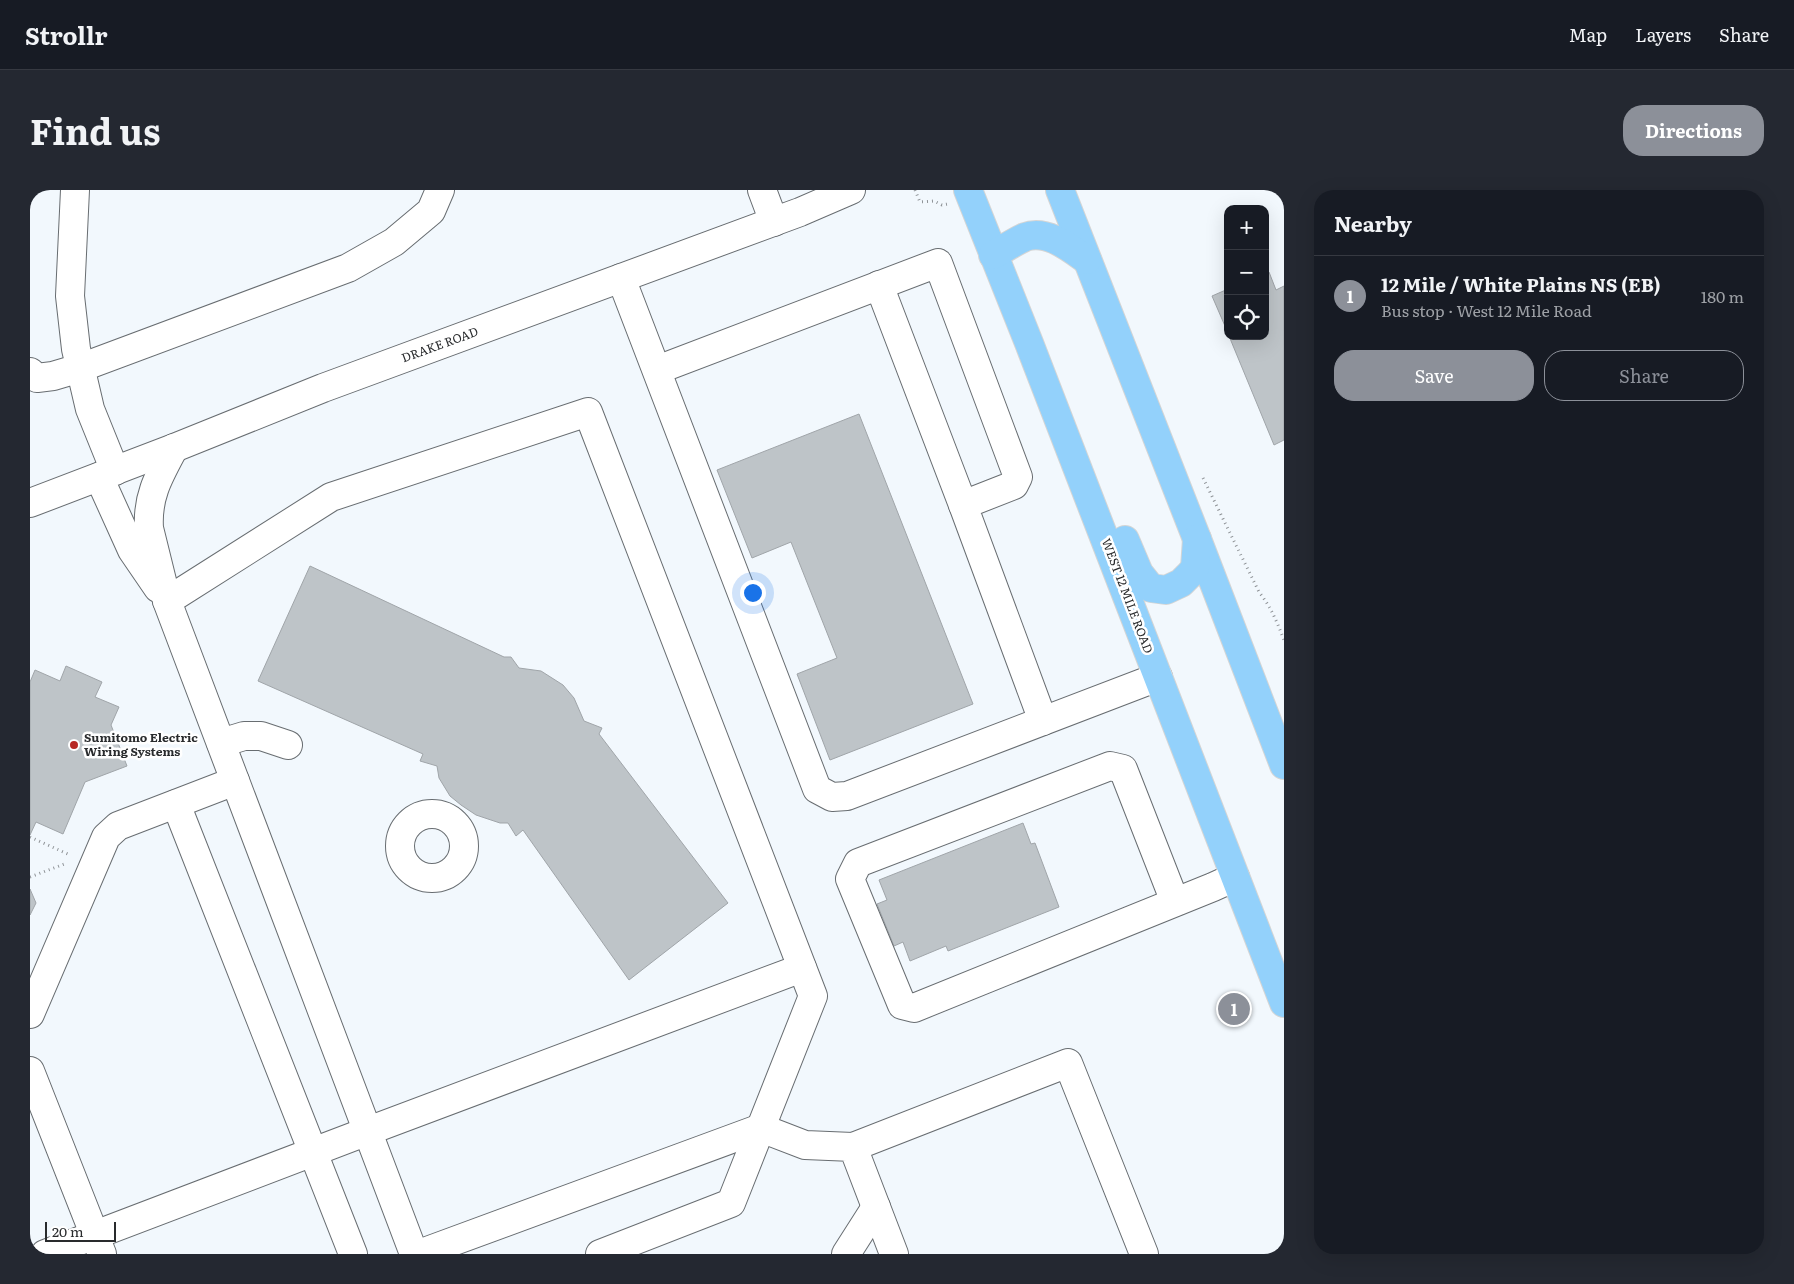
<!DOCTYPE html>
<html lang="en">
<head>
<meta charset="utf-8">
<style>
  :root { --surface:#171b24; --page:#242831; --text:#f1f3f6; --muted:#9ea1a6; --line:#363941; --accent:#8c9099 }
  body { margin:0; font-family:Literata,serif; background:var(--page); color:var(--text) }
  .controls { position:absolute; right:15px; top:15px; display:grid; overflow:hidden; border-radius:10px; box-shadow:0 5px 20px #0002 }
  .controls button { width:45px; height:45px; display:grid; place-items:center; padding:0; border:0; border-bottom:1px solid var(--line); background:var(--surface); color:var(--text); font:25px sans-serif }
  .scale { position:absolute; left:15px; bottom:12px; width:71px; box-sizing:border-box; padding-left:5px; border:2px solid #292b2d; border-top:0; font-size:14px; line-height:18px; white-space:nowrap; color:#292b2d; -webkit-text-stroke:4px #fff; paint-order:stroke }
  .you { position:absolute; left:722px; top:402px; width:18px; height:18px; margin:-12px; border:4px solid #fff; border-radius:50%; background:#1a73e8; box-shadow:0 0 0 8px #1a73e833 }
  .badge { display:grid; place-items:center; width:32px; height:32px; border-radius:50%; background:var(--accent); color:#fff; font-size:16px; font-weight:700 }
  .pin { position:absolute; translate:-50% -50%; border:2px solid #fff; box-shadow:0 1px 5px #0006 }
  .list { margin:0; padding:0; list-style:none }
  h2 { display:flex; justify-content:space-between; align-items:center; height:65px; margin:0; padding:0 20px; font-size:21px }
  h2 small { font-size:16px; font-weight:400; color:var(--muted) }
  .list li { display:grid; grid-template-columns:32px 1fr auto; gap:15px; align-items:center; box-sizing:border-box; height:80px; padding:0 20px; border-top:1px solid var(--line) }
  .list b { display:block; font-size:19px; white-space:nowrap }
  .list p { margin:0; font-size:16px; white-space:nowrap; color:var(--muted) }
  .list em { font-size:16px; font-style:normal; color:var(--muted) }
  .actions { display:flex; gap:10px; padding:15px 20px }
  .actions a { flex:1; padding:11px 0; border:1px solid var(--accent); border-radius:20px; text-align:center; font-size:18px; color:var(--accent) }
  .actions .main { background:var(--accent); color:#fff }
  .icon { flex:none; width:28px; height:28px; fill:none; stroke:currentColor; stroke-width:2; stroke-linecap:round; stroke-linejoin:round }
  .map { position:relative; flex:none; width:1254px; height:1064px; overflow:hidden; border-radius:20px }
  header { display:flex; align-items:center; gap:30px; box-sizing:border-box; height:70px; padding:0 25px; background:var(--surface); border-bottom:1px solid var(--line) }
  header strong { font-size:24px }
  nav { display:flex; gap:28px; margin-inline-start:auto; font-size:18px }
  .intro { display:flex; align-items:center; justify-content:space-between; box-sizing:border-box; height:120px; padding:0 30px }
  h1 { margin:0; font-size:35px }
  .button { padding:12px 22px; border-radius:20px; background:var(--accent); color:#fff; font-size:18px; font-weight:700 }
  main { display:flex; gap:30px; padding:0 30px }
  aside { flex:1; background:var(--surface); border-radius:20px; box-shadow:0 5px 20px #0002 }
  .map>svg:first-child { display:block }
</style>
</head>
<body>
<header>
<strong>Strollr</strong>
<nav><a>Map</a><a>Layers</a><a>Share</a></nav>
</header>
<div class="intro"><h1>Find us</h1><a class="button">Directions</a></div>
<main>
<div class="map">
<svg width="1254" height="1064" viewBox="0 0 1254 1064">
  <rect width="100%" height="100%" fill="#f2f8fd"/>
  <g fill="#bec4c8" stroke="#a0a5a9">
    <polygon points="1239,82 1246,100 1254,96 1254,250 1244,255 1199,146 1235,146 1235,84"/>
    <polygon points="1198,99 1198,143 1182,106"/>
    <polygon points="829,224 943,514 800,570 767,484 807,468 761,352 722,368 687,280"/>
    <polygon points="280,376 474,467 481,467 489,478 511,481 533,495 544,508 554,531 572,538 569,544 698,713 599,790 493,640 486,646 478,633 470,633 446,625 431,615 420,606 409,588 407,576 390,571 393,564 228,491"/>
    <polygon points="36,476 72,492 65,507 89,517 81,535 97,576 55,592 33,644 6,632 0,645 0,492 5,480 30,491"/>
    <polygon points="993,633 1001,654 1005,653 1029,717 918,761 916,756 880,771 873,752 864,756 847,714 857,710 849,690"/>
    <polygon points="0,699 6,713 0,725"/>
  </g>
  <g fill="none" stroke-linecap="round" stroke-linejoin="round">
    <defs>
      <g id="minor">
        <polyline points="45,0 40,106 46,159 60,219 85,281"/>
        <polyline points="732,0 744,32"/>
        <polyline points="591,88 787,599 802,607 817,606 1128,487"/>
        <polyline points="849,95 933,315"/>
        <polyline points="627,180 908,73 988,287 984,295 933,315 1013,531"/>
        <polyline points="0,182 7,188 23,186 50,178 318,78 364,52 401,21 410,0"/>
        <path d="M144,258C129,286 117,306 119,338L137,411L384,1064"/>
        <polyline points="69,287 102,360 128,398"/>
        <polyline points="0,313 144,258 293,198 770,22 821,0"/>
        <polyline points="137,411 301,307 558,222 783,806 701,1013 570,1064"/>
        <polyline points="191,553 214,546 231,546 258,555"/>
        <polyline points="146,614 323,1064"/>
        <circle cx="402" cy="656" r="32"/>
        <polyline points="1145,712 1093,579 1080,576 828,673 820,689 872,815 884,818 1183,697 1205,687"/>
        <polyline points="0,824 76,647 88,636 205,591"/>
        <polyline points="0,881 72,1064"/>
        <polyline points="823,957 1038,873 1114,1064"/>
        <polyline points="15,1064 338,941 772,778"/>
        <polyline points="389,1064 731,938 775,955 823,957 864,1064"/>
        <polyline points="816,1064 846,1017"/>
      </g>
      <g id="major">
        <polyline points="938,0 999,153 1254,813"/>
        <polyline points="1030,0 1167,349 1254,575"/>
        <path d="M963,65C974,59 984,52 995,47C1017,39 1040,58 1057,70"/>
        <polyline points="1095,350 1109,383 1121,398 1136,400 1151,393 1160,384 1165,378 1167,349"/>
      </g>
    </defs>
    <use href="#minor" stroke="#686d71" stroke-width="30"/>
    <use href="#major" stroke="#d4d5d5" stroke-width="30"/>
    <g stroke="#8f9397" stroke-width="3" stroke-dasharray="1 4" stroke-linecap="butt">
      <polyline points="885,0 890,12 904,11 912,15 918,14"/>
      <path d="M1173,288L1229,402C1241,417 1247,432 1254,450"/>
      <polyline points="0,647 40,665"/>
      <polyline points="0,687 37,673"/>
    </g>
    <use href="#minor" stroke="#fff" stroke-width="28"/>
    <use href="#major" stroke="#93d1fb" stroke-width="28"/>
  </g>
  <circle fill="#b72824" stroke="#fff" stroke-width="2" cx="44" cy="555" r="5"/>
  <g text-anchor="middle" stroke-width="5" stroke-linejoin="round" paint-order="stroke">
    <g font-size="12" fill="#292b2d" stroke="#fff">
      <text transform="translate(410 155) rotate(-20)" y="4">DRAKE ROAD</text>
      <text transform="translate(1097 406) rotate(69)" y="4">WEST 12 MILE ROAD</text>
    </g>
    <g font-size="12" font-weight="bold" fill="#292b2d" stroke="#fff" text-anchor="start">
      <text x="54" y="552">Sumitomo Electric<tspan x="54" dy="14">Wiring Systems</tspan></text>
    </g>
  </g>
</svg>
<div class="controls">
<button>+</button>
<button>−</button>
<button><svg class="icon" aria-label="locate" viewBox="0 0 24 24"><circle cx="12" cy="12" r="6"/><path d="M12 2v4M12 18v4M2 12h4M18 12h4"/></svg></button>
</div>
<div class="scale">20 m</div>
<div class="you"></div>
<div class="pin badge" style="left:1204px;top:819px">1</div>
</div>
<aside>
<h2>Nearby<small></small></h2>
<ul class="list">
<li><span class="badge">1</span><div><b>12 Mile / White Plains NS (EB)</b><p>Bus stop · West 12 Mile Road</p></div><em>180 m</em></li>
</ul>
<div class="actions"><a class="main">Save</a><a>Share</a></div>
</aside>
</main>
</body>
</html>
